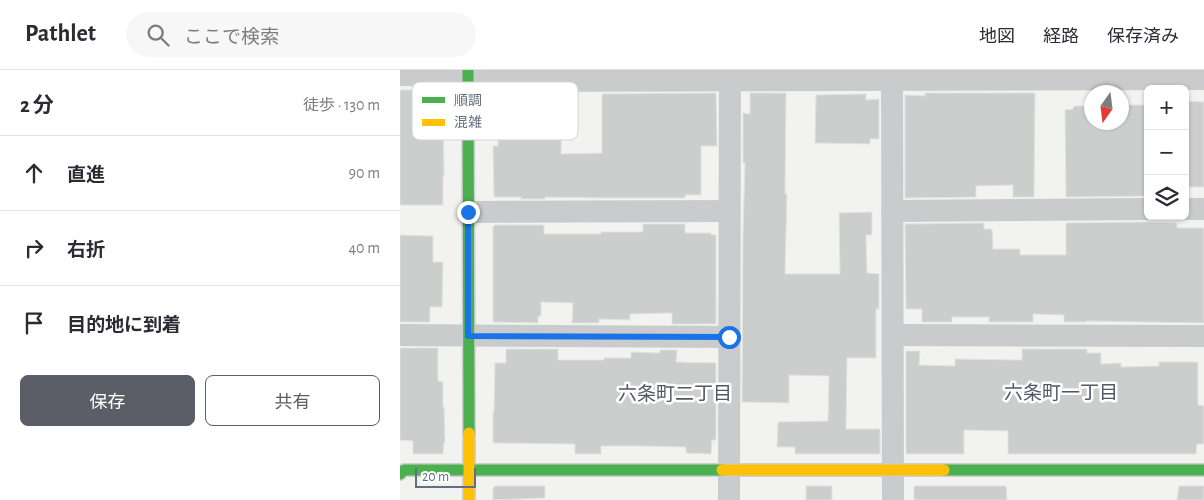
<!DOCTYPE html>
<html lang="ja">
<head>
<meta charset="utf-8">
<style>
  :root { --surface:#fff; --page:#f7f7f7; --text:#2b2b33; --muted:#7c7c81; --line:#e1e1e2; --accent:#5b5e67 }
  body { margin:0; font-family:"Alegreya Sans","Noto Sans JP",sans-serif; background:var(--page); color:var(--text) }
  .controls { position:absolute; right:15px; top:15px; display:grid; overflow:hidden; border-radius:8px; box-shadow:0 1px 4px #0004 }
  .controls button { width:45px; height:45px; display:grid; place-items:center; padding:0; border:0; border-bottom:1px solid var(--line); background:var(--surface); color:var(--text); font:25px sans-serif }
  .compass { position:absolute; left:684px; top:15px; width:45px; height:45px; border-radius:50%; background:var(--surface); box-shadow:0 1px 4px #0004; rotate:194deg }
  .scale { position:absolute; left:15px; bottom:12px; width:61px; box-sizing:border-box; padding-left:5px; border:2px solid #636f80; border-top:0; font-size:14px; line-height:18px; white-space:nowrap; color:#636f80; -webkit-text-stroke:4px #fff; paint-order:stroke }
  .stop { position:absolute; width:15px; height:15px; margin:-11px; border:4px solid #1a73e8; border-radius:50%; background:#fff }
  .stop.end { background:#1a73e8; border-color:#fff; box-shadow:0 1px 5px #0008 }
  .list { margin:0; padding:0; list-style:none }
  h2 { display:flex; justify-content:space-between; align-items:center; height:65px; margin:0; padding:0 20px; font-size:21px }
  h2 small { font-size:16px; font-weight:400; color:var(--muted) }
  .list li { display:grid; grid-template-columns:32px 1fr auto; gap:15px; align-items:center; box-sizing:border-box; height:75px; padding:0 20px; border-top:1px solid var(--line) }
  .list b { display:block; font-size:19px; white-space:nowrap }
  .list em { font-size:16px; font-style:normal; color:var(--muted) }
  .actions { display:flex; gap:10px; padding:15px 20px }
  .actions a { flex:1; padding:11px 0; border:1px solid var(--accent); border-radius:8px; text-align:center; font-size:18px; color:var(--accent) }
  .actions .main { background:var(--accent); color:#fff }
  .icon { flex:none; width:28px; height:28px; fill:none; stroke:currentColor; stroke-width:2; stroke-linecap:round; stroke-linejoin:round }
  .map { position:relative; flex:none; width:804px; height:430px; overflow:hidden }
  header { display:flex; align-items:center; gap:30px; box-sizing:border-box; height:70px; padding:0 25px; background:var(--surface); border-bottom:1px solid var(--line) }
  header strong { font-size:24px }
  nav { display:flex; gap:28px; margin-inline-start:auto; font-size:18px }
  .search { width:350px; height:45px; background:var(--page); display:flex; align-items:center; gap:12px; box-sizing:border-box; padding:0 18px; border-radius:28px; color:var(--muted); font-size:19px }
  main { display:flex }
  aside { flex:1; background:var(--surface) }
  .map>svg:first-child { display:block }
</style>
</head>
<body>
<header>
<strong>Pathlet</strong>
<div class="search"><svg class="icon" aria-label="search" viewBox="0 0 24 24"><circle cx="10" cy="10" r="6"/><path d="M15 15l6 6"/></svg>ここで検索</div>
<nav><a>地図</a><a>経路</a><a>保存済み</a></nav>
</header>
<main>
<aside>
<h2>2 分<small>徒歩 · 130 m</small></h2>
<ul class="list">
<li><svg class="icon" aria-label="ahead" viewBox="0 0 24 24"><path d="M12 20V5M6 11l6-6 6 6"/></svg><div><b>直進</b></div><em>90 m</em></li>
<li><svg class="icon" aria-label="right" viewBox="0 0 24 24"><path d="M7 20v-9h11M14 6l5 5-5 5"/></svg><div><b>右折</b></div><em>40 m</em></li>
<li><svg class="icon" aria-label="arrive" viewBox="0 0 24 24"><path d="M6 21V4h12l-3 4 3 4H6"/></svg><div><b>目的地に到着</b></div></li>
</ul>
<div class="actions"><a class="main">保存</a><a>共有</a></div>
</aside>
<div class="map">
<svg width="804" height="430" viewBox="0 0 804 430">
  <rect width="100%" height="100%" fill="#f2f3f0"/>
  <g fill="#cccecd" stroke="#e2e2e0">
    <polygon points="0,20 36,20 43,28 44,106 43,106 43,135 0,135"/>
    <polygon points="316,23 317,76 301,76 301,125 285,125 285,128 203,128 145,127 145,129 120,129 122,127 94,127 93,76 98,76 99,35 162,36 161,84 202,83 202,24"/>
    <polygon points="350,23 386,23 385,124 387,124 385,204 440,204 439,143 472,142 472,165 466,165 467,203 479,204 479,239 476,239 476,288 447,288 446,359 480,359 480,384 395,384 395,377 377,377 378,352 428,351 429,306 389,305 389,333 342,332 343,164 345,93 343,93 343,43 350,44"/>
    <polygon points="525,23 635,23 634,127 613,127 613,115 576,116 576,127 505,128 505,25 525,26"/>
    <polygon points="466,24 466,30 479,29 479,69 470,69 470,74 415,73 416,25"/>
    <polygon points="785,31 804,32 804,117 785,117"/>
    <polygon points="722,35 747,35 748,119 746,119 746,126 666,127 665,40 673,39 674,36 690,36 690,52 722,52"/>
    <polygon points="745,152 777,153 777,158 804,158 804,253 686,251 686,252 664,252 664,245 633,244 633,252 589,252 589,247 552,247 552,252 522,252 522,239 506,239 505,154 584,153 584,159 592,159 593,179 620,179 620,185 666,185 666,153"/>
    <polygon points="243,154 285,154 285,163 311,163 311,165 316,165 316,254 272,254 272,243 230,244 230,250 199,249 199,253 172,253 173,233 141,232 141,246 138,246 138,253 93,252 93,157 95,155 144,155 144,164 201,164 201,162 243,162"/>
    <polygon points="0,165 33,166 33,192 43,192 42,237 30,237 30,252 0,252"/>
    <polygon points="0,278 38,278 38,311 43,312 43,337 44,337 45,371 44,372 43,384 13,384 13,371 0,370"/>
    <polygon points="106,279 158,279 158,290 204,290 204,288 231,288 231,282 260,283 260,280 277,280 276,292 316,293 316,370 312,370 311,384 286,383 286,377 244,376 201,376 201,384 175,384 175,374 93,373 93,342 94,342 95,293 106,293"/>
    <polygon points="622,279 687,279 687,283 701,283 701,294 721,293 721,297 759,296 759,292 798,292 798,335 804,336 804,374 797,374 796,384 608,384 608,361 564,360 564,384 506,384 506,281 520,281 519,295 555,296 555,289 622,290"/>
    <polygon points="95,416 145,416 145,428 93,430 93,418"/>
    <rect x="406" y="416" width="26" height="14"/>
    <polygon points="514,416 606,416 607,430 514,430"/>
    <polygon points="779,416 804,416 804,430 777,430"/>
  </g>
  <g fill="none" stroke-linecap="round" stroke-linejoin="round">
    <defs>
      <g id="fast">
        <polyline points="68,0 69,363"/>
        <polyline points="544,400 804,400"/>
        <polyline points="0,404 4,400 322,400"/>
      </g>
      <g id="slow">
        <polyline points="69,363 69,430"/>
        <polyline points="322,400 544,400"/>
      </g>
    </defs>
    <use href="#fast" stroke="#cecfcf" stroke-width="14"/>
    <use href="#slow" stroke="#cecfcf" stroke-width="14"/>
    <g stroke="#cacbcc" stroke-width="22">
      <polyline points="492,0 493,430"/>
      <polyline points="0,5 68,5"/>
      <polyline points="68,11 804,9"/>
      <polyline points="785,139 804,139"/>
      <polyline points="492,141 748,139"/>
      <polyline points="68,142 329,141"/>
      <polyline points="0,265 329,267"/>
      <polyline points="493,265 804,266"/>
      <polyline points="329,430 330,0"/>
    </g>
    <use href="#fast" stroke="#4caf50" stroke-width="11"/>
    <use href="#slow" stroke="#ffc107" stroke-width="11"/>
  </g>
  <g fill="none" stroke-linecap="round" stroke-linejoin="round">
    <polyline stroke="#1a73e8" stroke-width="6" points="68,142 68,266 329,267"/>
  </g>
  <g text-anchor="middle" stroke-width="5" stroke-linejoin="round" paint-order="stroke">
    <g font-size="19" fill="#515965" stroke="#fff">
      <text x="661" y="329">六条町一丁目</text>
      <text x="275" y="330">六条町二丁目</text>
    </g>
  </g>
  <rect x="12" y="12" width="166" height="58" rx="8" fill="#fff" stroke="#d0d4d9" stroke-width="1"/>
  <rect x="22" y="27" width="23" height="6" fill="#4caf50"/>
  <rect x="22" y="49" width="23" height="7" fill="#ffc107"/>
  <g font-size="14" fill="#636f80">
    <text x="54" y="35">順調</text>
    <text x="54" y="57">混雑</text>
  </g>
</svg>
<div class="controls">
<button>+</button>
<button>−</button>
<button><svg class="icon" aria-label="layers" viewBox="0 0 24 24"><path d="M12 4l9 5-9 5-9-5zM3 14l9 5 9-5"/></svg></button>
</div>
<svg class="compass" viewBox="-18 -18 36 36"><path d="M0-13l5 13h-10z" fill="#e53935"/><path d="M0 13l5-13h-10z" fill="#7c7c81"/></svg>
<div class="scale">20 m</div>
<div class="stop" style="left:329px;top:267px"></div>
<div class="stop end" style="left:68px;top:142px"></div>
</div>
</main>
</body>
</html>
